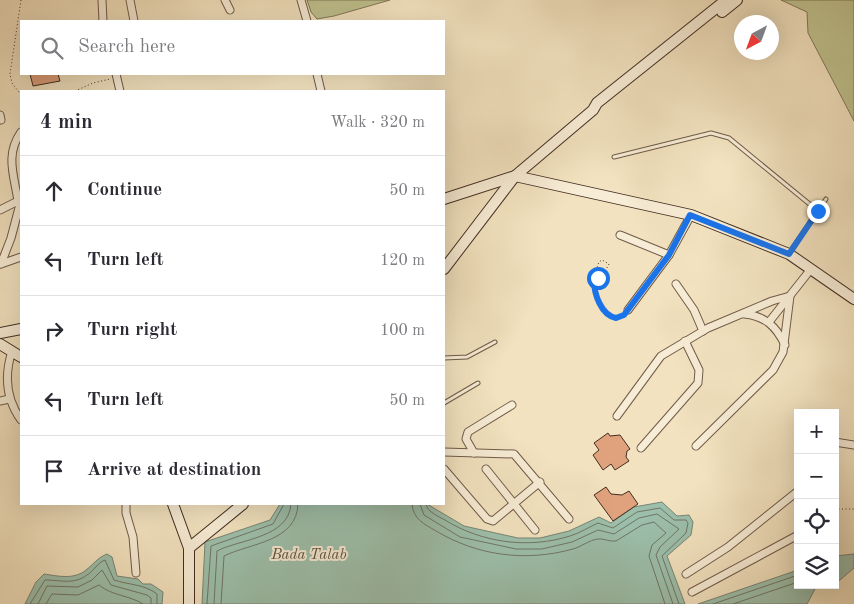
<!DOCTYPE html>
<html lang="en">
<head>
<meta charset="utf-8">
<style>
  :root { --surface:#fff; --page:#f2f2f3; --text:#2b2b33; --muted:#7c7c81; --line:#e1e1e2 }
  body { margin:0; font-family:"Old Standard TT",serif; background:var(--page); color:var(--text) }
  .controls { position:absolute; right:15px; bottom:15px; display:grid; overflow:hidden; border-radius:0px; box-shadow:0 5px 20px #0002 }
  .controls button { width:45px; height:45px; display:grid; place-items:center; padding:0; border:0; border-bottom:1px solid var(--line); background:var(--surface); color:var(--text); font:25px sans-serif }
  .compass { position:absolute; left:734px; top:15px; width:45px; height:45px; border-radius:50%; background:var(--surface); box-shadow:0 5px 20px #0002; rotate:221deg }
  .stop { position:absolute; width:15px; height:15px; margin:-11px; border:4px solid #1a73e8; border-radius:50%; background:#fff }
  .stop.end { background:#1a73e8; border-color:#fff; box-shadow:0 1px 5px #0008 }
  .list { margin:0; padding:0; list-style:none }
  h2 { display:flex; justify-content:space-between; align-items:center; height:65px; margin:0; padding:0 20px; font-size:21px }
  h2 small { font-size:16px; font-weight:400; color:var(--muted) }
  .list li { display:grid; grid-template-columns:32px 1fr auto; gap:15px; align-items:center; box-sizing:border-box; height:70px; padding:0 20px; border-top:1px solid var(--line) }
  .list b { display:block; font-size:19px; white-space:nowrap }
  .list em { font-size:16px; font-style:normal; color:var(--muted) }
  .icon { flex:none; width:28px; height:28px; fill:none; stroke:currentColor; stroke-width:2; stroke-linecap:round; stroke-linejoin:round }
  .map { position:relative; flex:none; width:854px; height:604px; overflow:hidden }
  .search { position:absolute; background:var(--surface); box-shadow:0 5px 20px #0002; left:20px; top:20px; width:425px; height:55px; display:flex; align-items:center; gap:12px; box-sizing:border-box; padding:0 18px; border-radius:0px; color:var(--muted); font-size:19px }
  .panel { position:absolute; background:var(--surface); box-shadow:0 5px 20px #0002; left:20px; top:90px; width:425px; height:415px; border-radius:0px }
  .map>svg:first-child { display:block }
</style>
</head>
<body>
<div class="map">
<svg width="854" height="604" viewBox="0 0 854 604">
  <rect width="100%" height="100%" fill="#f2e2bf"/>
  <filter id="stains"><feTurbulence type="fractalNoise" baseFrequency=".004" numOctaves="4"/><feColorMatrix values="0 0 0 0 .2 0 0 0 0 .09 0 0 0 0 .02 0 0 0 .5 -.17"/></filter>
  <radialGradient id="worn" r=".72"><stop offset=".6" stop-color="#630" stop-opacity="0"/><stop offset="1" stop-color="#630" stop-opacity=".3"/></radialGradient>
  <g fill="#bfc28f" stroke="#817858">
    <polygon points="307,0 390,0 334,16 317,19 311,12"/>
    <polygon points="781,0 854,0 854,121 808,33 807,12"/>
  </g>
  <g fill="#9cbfab" stroke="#788574">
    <polygon points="662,502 677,516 689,515 693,522 691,535 667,556 685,604 202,604 205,542 270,520 280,504 427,504 464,526 518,538 540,538 569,531 599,517 611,523 634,507"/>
    <path d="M107,554L112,557L117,576L138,579L143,584H151L163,592L162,604H25L36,582L44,574C58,576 74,580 86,570C94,564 97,558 107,554Z"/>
    <polygon points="854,554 854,568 840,580 835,581 835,556"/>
    <polygon points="798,570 798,585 820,585 815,589 807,604 698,604"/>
  </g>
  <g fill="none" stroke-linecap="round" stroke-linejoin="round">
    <g stroke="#707666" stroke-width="1">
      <path d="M412,504C413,519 424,524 436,531C478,556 526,562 573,549C581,547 589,540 598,539C603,538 609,542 616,541L642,525L654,522L666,533L652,545L649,556L665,604"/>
      <polyline points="420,504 424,515 460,537 516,549 542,549 572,542 598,530 614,534 639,518 657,514 679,529 660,547 656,555 673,604"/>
      <path d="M426,504C427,512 438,516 445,520C482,543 529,549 570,536C580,533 589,527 598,523L613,528L637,512L660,508L674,520H686L688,523L686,533L662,556L679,604"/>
      <path d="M30,604L45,580C60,580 74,585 87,575C94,571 97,563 105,560L114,580C129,585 144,584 157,594V604"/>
      <polyline points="38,604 47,586 78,587 92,580 102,570 111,585 147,595 151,598 151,604"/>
      <path d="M46,604L52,594L78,595L99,585C112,596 129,595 143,604"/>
      <polyline points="207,604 211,546 273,524 284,504"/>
      <path d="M214,604L217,551C240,539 289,538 291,504"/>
      <path d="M221,604L224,556C250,543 297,542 298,504"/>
      <polyline points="713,604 798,575"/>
      <polyline points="733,604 798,582"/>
    </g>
  </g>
  <g fill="#e0a27c" stroke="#432d22">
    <polygon points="30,74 58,74 60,81 33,86"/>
    <polygon points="608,433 610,436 620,435 630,449 627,451 626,457 629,461 615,470 611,464 603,470 593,455 599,450 594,443"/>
    <polygon points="606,487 611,494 622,495 629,491 638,504 613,521 594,495"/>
  </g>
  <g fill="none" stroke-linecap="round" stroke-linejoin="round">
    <defs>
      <g id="lane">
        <polyline points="614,157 711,133 729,138 818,211"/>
        <polyline points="789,253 826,199"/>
        <polyline points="444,358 467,357 495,342"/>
        <polyline points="444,403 478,383"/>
      </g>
      <g id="street">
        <polyline points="102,0 103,21"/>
        <polyline points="130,0 134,21"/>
        <polyline points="225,0 230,10"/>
        <polyline points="301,0 307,21"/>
        <polyline points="116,74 120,91"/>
        <polyline points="317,74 321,91"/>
        <polyline points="0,115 1,120"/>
        <path d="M21,132C5,155 14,175 18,201L21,204"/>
        <polyline points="0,210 18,201"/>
        <polyline points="620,235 669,255"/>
        <polyline points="1,264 11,238 20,204"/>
        <polyline points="1,264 21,257"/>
        <polyline points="676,284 694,310 703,331"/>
        <polyline points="628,310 669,255 691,215"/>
        <path d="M744,314C765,316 776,326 785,345"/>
        <polyline points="769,322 811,269"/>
        <path d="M12,351C4,376 6,399 21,420"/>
        <polyline points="0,401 9,399"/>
        <polyline points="617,416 661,356 708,328 772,301 790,296 783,352 773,370 696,446"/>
        <polyline points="835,442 854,445"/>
        <polyline points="641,448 698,383 699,370 685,341"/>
        <polyline points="444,452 514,454 569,519"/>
        <polyline points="474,453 466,439 468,432 512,405"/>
        <polyline points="444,469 487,519 493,521 540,482"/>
        <polyline points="486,469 535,530"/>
        <polyline points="126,504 126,513 133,537 136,573"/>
        <polyline points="686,574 728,547 798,491"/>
        <polyline points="692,592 798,535"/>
      </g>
      <g id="secondary">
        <polyline points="722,12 737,0"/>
        <polyline points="444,199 515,176 691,215 789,254 854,299"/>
        <polyline points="444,269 515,176 593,110 597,103 726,0"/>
        <polyline points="0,333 21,329"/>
        <polyline points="0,344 21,357"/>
        <polyline points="173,504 189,548 189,604"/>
        <polyline points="189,548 243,504"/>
      </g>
    </defs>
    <use href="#lane" stroke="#6f5a49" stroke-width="5"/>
    <use href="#street" stroke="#6f5a49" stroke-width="9"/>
    <use href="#secondary" stroke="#432d22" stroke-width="12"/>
    <g stroke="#432d22" stroke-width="1" stroke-dasharray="1 2.5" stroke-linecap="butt">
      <polyline points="21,0 10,74 12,83 21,95"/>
      <polyline points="75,91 93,83 110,79"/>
      <path d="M595,280L603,275L609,264L602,260L599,262C591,280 596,327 624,315"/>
      <polyline points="835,509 854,509"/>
    </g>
    <use href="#lane" stroke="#f7ecd5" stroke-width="3"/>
    <use href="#street" stroke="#f7ecd5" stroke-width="7"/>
    <use href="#secondary" stroke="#f7ecd5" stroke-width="10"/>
  </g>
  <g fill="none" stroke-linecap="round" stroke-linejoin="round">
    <path stroke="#1a73e8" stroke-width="6" d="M598,278L594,280C594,294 601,315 616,318L624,315L669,255L690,215L789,254L818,211"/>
  </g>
  <g text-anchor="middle" stroke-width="4" stroke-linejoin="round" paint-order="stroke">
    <g font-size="15" font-style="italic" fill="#595244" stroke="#f7ecd5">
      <text x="309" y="559">Bada Talab</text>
    </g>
  </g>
  <rect width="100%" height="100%" filter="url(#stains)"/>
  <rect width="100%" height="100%" fill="url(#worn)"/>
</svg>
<div class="controls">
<button>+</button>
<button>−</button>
<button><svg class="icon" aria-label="locate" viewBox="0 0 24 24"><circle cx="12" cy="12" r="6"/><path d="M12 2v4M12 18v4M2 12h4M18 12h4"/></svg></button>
<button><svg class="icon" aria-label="layers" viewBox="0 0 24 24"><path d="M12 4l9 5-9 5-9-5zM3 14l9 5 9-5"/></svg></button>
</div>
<svg class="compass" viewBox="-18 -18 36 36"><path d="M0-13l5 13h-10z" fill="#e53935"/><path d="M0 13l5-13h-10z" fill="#7c7c81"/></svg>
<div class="stop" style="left:598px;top:278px"></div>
<div class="stop end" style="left:818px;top:211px"></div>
<div class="search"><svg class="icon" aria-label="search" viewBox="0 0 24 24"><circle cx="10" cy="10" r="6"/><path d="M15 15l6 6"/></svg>Search here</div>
<section class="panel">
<h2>4 min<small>Walk · 320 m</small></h2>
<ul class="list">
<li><svg class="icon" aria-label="ahead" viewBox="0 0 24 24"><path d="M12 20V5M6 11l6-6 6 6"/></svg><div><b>Continue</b></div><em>50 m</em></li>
<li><svg class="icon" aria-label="left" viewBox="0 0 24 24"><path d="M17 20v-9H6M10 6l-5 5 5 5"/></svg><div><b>Turn left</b></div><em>120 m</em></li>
<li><svg class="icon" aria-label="right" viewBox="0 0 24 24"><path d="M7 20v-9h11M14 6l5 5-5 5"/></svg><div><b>Turn right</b></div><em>100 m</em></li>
<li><svg class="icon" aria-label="left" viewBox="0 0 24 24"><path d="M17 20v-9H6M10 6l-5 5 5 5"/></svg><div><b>Turn left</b></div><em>50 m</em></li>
<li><svg class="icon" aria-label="arrive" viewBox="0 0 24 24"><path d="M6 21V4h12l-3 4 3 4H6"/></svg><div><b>Arrive at destination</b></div></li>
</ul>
</section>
</div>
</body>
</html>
